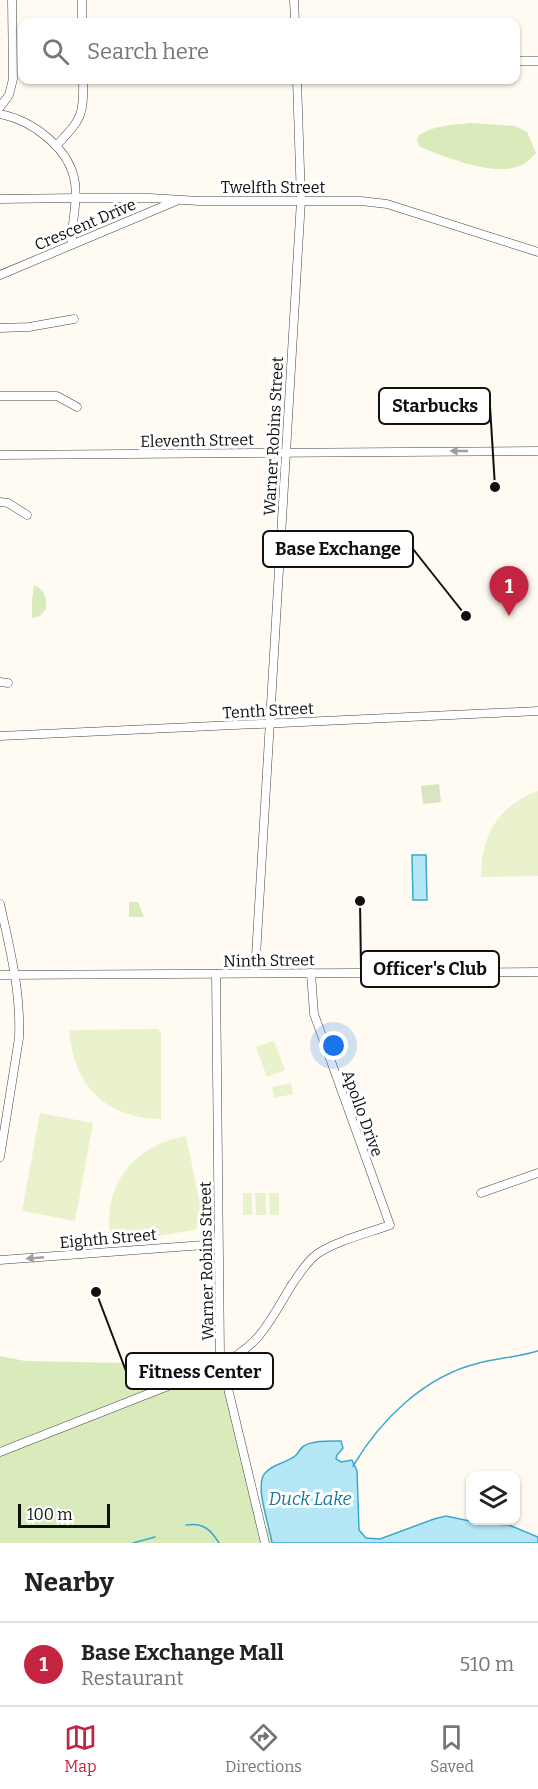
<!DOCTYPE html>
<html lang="en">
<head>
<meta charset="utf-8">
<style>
  :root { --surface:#fff; --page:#f2f2f2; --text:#222; --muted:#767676; --line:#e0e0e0; --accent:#c42440 }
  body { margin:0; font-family:Bitter,serif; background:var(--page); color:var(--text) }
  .controls { position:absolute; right:18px; bottom:18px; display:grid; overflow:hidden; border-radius:12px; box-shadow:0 2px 4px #0004 }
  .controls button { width:54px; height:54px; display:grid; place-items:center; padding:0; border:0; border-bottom:2px solid var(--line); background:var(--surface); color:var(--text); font:30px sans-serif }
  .scale { position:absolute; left:18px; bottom:15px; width:92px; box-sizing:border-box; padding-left:6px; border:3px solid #101010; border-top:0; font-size:16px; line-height:21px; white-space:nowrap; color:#101010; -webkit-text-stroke:4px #fff; paint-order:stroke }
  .you { position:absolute; left:334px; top:1046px; width:21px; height:21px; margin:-15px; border:4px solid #fff; border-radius:50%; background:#1a73e8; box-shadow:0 0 0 9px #1a73e833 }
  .badge { display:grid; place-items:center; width:39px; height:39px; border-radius:50%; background:var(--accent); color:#fff; font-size:20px; font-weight:700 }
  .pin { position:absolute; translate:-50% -50px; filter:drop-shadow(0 2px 3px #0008) }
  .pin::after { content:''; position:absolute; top:32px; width:21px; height:18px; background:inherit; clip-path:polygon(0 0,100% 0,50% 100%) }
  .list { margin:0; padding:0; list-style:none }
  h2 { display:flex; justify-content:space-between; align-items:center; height:78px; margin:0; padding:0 24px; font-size:26px }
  h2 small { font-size:20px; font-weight:400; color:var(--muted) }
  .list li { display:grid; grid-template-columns:39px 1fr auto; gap:18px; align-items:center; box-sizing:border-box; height:84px; padding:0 24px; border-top:2px solid var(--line) }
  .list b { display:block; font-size:22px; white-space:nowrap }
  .list p { margin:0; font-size:20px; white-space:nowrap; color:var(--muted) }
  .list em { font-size:20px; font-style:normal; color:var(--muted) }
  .icon { flex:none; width:33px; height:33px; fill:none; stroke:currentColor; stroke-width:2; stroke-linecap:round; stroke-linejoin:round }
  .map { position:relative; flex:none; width:538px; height:1543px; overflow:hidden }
  .search { position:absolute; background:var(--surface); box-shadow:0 2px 4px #0004; left:18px; right:18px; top:18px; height:66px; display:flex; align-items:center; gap:15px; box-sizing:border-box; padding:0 21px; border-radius:12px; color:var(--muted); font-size:22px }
  .sheet { height:162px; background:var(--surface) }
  nav { display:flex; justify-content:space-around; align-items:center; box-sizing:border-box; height:84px; border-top:2px solid var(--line); background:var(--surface); font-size:16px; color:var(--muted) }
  nav a { display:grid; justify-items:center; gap:3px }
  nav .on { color:var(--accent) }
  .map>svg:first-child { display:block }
</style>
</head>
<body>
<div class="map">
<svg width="538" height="1543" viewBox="0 0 538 1543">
  <rect width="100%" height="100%" fill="#fffbf2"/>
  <g fill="#daebbb">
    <path d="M471,123L515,126L527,132L536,153C533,156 529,160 525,163C501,180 445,157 420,147L417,140L418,136C434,125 452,125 471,123Z"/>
    <path d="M34,585C45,590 47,598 46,609L40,616L32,618V600Z"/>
    <polygon points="129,902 138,902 144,917 129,917"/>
    <polygon points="0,1356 25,1361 124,1363 225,1378 265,1528 337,1543 0,1543"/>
  </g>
  <polygon fill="#dce3c2" points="439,784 441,802 423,804 421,786"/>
  <g fill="#eaf2cd">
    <path d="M538,791V876L481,877C481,835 498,806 538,791Z"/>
    <path d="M158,1029L161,1033V1119C105,1118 73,1085 69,1030Z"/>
    <polygon points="274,1041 285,1070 267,1077 256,1047"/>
    <polygon points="291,1083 293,1094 274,1098 272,1087"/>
    <polygon points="40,1113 93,1123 75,1221 22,1211"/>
    <path d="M186,1136L203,1218L195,1230L112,1243C99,1189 132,1145 186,1136Z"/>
    <rect x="243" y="1193" width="9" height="22"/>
    <polygon points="255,1193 266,1193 266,1215 256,1215"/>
    <polygon points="269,1193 279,1193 279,1215 270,1215"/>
  </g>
  <g fill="#b6e7f7" stroke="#3ba8d0" stroke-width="1.5">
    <polygon points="412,855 426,855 427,900 413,900"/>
    <path d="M341,1441L343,1448L337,1455L336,1459L341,1462L352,1460L357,1471L359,1530L366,1538L380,1539L434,1519L446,1516L479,1523L509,1525L538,1537V1543H272C270,1527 253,1483 266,1472C274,1464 286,1463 295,1456C298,1454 300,1448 304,1446C313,1440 330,1441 341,1441Z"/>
  </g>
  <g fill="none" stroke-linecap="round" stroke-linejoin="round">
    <g stroke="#3ba8d0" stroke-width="1.5">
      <path d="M353,1466C381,1419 425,1376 479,1363C498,1358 518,1357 538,1351"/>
      <path d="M186,1525C203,1522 211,1530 219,1543"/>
      <polyline points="133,1543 155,1537"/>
    </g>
    <defs>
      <g id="street">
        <polyline points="82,0 82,22"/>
        <polyline points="294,0 295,22"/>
        <polyline points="516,61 538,61"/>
        <polyline points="0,107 9,95 13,79 12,0"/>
        <path d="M0,114C33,121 70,148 75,183C78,204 71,223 72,244"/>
        <path d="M56,146C81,119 84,117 83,80"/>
        <polyline points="0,199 76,198 150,198 199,201 361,201 387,204 538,252"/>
        <polyline points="0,275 176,201"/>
        <polyline points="0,328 29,327 74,319"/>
        <polyline points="0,396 57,396 77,407"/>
        <polyline points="0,455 538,451"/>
        <polyline points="0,502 8,503 27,515"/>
        <polyline points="0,682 8,683"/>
        <polyline points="0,736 538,711"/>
        <path d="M0,904C10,949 21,992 19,1038L0,1157"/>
        <polyline points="255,973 301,200 297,80"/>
        <polyline points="216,974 220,1355 265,1543"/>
        <polyline points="0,975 538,972"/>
        <polyline points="481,1193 538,1173"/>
        <polyline points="0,1260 218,1244"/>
        <path d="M0,1452L214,1368C259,1347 267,1326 291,1286C299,1275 306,1262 317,1254C336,1241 368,1233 390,1225L314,1014L311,973"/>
      </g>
    </defs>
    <use href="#street" stroke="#434343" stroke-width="9"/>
    <use href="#street" stroke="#fff" stroke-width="8"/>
  </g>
  <defs><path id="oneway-solid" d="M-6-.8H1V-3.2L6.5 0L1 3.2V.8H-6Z" transform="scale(1.5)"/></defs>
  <g fill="#9f9f9f">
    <use href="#oneway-solid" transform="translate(459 451) rotate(180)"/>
    <use href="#oneway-solid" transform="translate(35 1258) rotate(175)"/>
  </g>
  <g text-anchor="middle" stroke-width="6" stroke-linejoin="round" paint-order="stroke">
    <g font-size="16" fill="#101010" stroke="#fff">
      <text x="273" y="193">Twelfth Street</text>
      <text transform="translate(85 224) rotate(-23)" y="6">Crescent Drive</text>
      <text transform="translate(273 436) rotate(-87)" y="6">Warner Robins Street</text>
      <text transform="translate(197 440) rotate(-1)" y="6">Eleventh Street</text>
      <text transform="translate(268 710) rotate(-3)" y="6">Tenth Street</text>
      <text transform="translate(269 960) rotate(-1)" y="6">Ninth Street</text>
      <text transform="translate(363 1113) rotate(70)" y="6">Apollo Drive</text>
      <text transform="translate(108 1238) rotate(-5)" y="6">Eighth Street</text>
      <text transform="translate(206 1261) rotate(-91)" y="6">Warner Robins Street</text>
    </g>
    <g font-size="18" font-style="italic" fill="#1579a5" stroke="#fff">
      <text x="310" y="1505">Duck Lake</text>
    </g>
  </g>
  <path fill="none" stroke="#101010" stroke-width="2" d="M495 487L490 406M466 616L413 549M360 901L361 969M96 1292L126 1371"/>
  <g fill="#101010" stroke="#fff" stroke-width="2">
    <circle cx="495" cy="487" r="6"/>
    <circle cx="466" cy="616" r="6"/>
    <circle cx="360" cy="901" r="6"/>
    <circle cx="96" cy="1292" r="6"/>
  </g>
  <g fill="#fff" stroke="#101010" stroke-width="2">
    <rect x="379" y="388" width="111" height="36" rx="6"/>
    <rect x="263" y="531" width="150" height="36" rx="6"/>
    <rect x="361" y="951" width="138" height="36" rx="6"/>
    <rect x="126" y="1353" width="147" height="36" rx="6"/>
  </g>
  <g font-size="18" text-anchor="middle" font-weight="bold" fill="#101010">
    <text x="435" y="412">Starbucks</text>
    <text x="338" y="555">Base Exchange</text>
    <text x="430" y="975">Officer's Club</text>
    <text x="200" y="1378">Fitness Center</text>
  </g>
</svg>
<div class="controls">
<button><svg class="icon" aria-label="layers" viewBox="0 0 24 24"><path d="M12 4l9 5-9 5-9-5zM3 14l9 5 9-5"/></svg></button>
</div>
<div class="scale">100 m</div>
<div class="you"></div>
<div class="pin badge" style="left:509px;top:616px">1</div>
<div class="search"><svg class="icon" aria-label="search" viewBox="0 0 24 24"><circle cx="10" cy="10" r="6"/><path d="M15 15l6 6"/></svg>Search here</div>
</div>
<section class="sheet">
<h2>Nearby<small></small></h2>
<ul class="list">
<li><span class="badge">1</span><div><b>Base Exchange Mall</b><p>Restaurant</p></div><em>510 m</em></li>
</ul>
</section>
<nav>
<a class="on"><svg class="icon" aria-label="map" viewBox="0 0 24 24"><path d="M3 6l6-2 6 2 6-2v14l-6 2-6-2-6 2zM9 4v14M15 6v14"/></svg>Map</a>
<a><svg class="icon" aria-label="directions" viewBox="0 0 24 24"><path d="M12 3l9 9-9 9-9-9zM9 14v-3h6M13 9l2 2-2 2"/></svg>Directions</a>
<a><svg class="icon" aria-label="saved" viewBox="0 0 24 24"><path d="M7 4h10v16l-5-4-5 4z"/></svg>Saved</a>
</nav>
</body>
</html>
